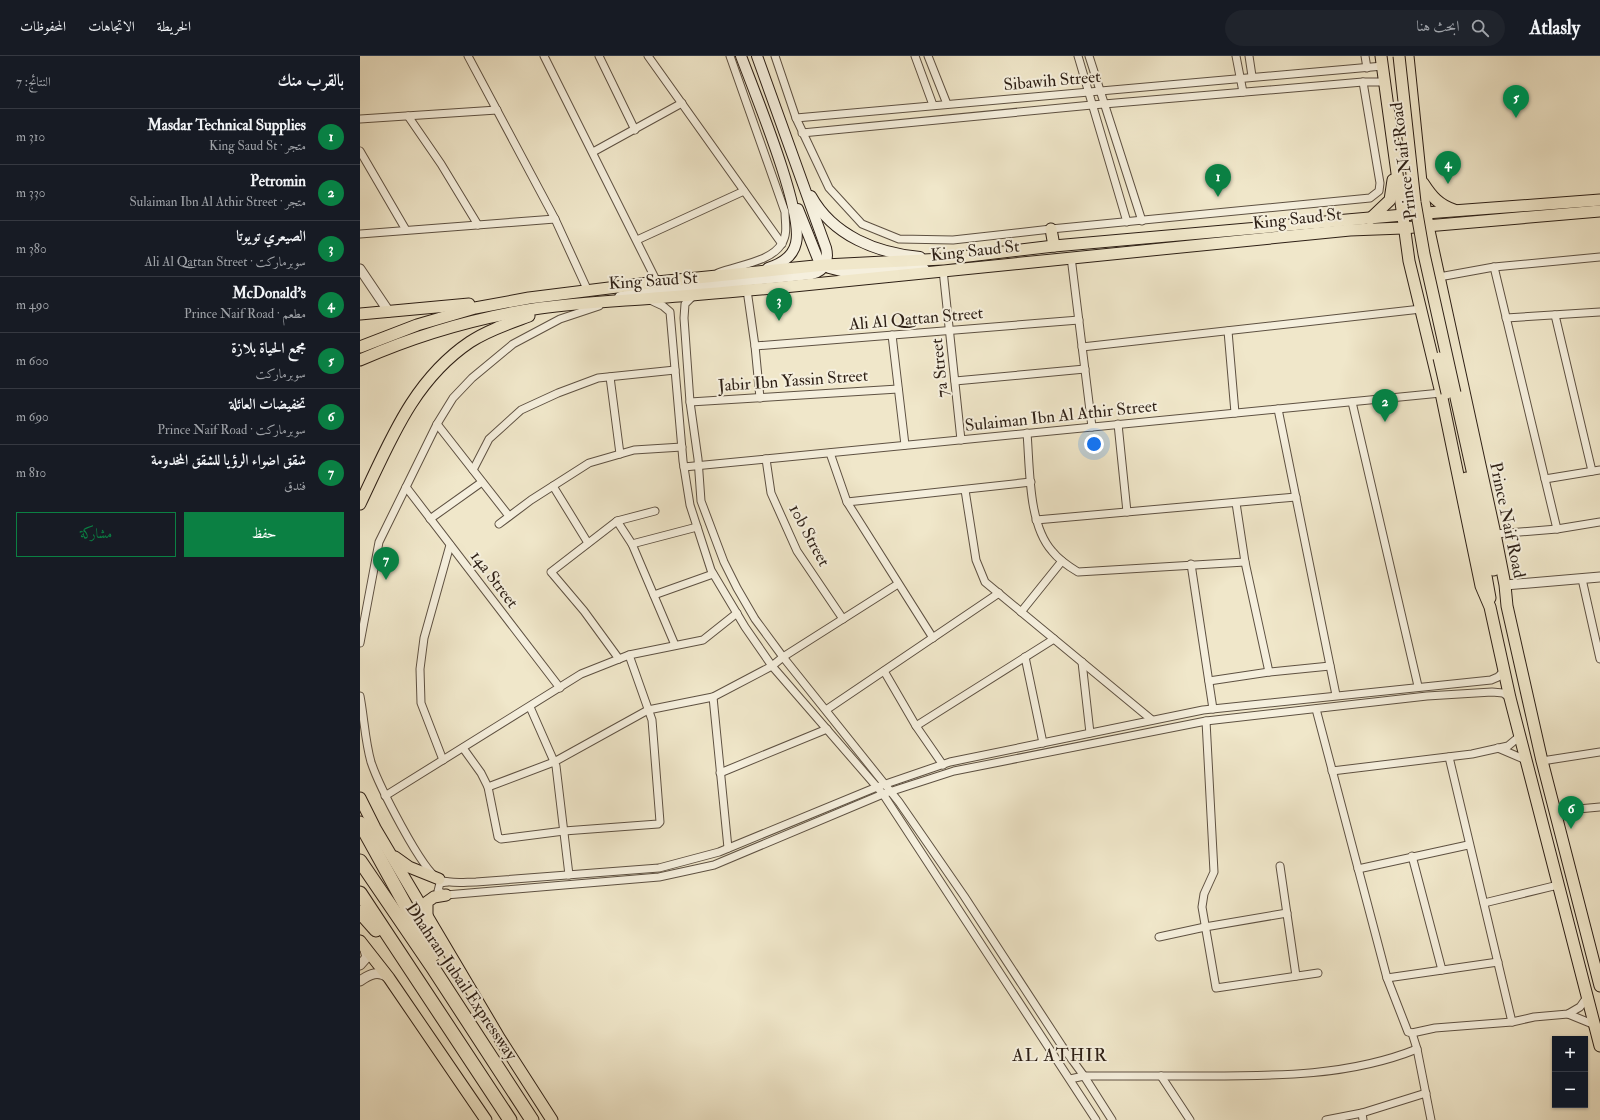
<!DOCTYPE html>
<html lang="ar">
<head>
<meta charset="utf-8">
<style>
  :root { --surface:#171b24; --page:#20242c; --text:#f1f3f6; --muted:#9ea1a6; --line:#363941; --accent:#0b8043 }
  body { margin:0; font-family:"IM FELL Double Pica",Amiri,serif; background:var(--page); color:var(--text); direction:rtl }
  .controls { position:absolute; right:12px; bottom:12px; display:grid; overflow:hidden; border-radius:0px; box-shadow:0 1px 3px #0004 }
  .controls button { width:36px; height:36px; display:grid; place-items:center; padding:0; border:0; border-bottom:1px solid var(--line); background:var(--surface); color:var(--text); font:20px sans-serif }
  .you { position:absolute; left:734px; top:388px; width:14px; height:14px; margin:-10px; border:3px solid #fff; border-radius:50%; background:#1a73e8; box-shadow:0 0 0 6px #1a73e833 }
  .badge { display:grid; place-items:center; width:26px; height:26px; border-radius:50%; background:var(--accent); color:#fff; font-size:13px; font-weight:700 }
  .pin { position:absolute; translate:-50% -33px; filter:drop-shadow(0 1px 2px #0008) }
  .pin::after { content:''; position:absolute; top:21px; width:14px; height:12px; background:inherit; clip-path:polygon(0 0,100% 0,50% 100%) }
  .list { margin:0; padding:0; list-style:none }
  h2 { display:flex; justify-content:space-between; align-items:center; height:52px; margin:0; padding:0 16px; font-size:17px }
  h2 small { font-size:13px; font-weight:400; color:var(--muted) }
  .list li { display:grid; grid-template-columns:26px 1fr auto; gap:12px; align-items:center; box-sizing:border-box; height:56px; padding:0 16px; border-top:1px solid var(--line) }
  .list b { display:block; font-size:15px; white-space:nowrap }
  .list p { margin:0; font-size:13px; white-space:nowrap; color:var(--muted) }
  .list em { font-size:13px; font-style:normal; color:var(--muted) }
  .actions { display:flex; gap:8px; padding:12px 16px }
  .actions a { flex:1; padding:9px 0; border:1px solid var(--accent); border-radius:0px; text-align:center; font-size:14px; color:var(--accent) }
  .actions .main { background:var(--accent); color:#fff }
  .icon { flex:none; width:22px; height:22px; fill:none; stroke:currentColor; stroke-width:2; stroke-linecap:round; stroke-linejoin:round }
  .map { position:relative; flex:none; width:1240px; height:1064px; overflow:hidden; direction:ltr }
  header { display:flex; align-items:center; gap:24px; box-sizing:border-box; height:56px; padding:0 20px; background:var(--surface); border-bottom:1px solid var(--line) }
  header strong { font-size:19px }
  nav { display:flex; gap:22px; margin-inline-start:auto; font-size:14px }
  .search { width:280px; height:36px; background:var(--page); display:flex; align-items:center; gap:10px; box-sizing:border-box; padding:0 14px; border-radius:22px; color:var(--muted); font-size:15px }
  main { display:flex }
  aside { flex:1; background:var(--surface) }
  .map>svg:first-child { display:block }
</style>
</head>
<body>
<header>
<strong>Atlasly</strong>
<div class="search"><svg class="icon" aria-label="search" viewBox="0 0 24 24"><circle cx="10" cy="10" r="6"/><path d="M15 15l6 6"/></svg>ابحث هنا</div>
<nav><a>الخريطة</a><a>الاتجاهات</a><a>المحفوظات</a></nav>
</header>
<main>
<div class="map">
<svg width="1240" height="1064" viewBox="0 0 1240 1064">
  <rect width="100%" height="100%" fill="#f0e7ca"/>
  <filter id="stains"><feTurbulence type="fractalNoise" baseFrequency=".005" numOctaves="4"/><feColorMatrix values="0 0 0 0 .2 0 0 0 0 .09 0 0 0 0 .02 0 0 0 .5 -.17"/></filter>
  <radialGradient id="worn" r=".72"><stop offset=".6" stop-color="#630" stop-opacity="0"/><stop offset="1" stop-color="#630" stop-opacity=".3"/></radialGradient>
  <g fill="none" stroke-linecap="round" stroke-linejoin="round">
    <defs>
      <g id="minor">
        <polyline points="108,0 195,163 228,235"/>
        <polyline points="184,0 297,226"/>
        <polyline points="239,0 275,74"/>
        <polyline points="288,0 422,188"/>
        <polyline points="415,0 436,62 469,132 502,168 539,183 593,184 691,173 1010,142 1019,135 1020,127 1003,26"/>
        <polyline points="555,0 573,49"/>
        <polyline points="568,0 587,48"/>
        <polyline points="718,0 767,166"/>
        <polyline points="729,0 782,165"/>
        <polyline points="876,0 883,36"/>
        <polyline points="889,0 892,20"/>
        <polyline points="1005,0 1007,12"/>
        <polyline points="48,60 81,108 118,169"/>
        <polyline points="436,62 1023,10"/>
        <polyline points="0,63 137,54"/>
        <polyline points="442,77 732,49 1003,26 1024,26"/>
        <polyline points="0,95 46,174"/>
        <polyline points="233,96 322,47"/>
        <polyline points="0,178 195,163"/>
        <polyline points="277,184 384,135"/>
        <polyline points="711,201 732,371"/>
        <polyline points="1134,211 1197,473"/>
        <polyline points="583,214 601,384"/>
        <path d="M358,217C377,209 412,206 422,187C428,178 425,166 425,156L370,0"/>
        <polyline points="1079,221 1134,211 1240,201"/>
        <polyline points="387,234 395,290 400,342"/>
        <polyline points="334,239 325,248 324,262 330,346 338,403 341,445 364,506 377,532 395,563 423,601 539,746 604,840 702,990 724,1020 752,1064"/>
        <polyline points="290,244 303,250 310,256 323,405 330,449 351,514 385,571 412,610 523,738 736,1064"/>
        <polyline points="1195,259 1232,415"/>
        <polyline points="1146,262 1240,256"/>
        <polyline points="868,275 875,357"/>
        <polyline points="532,279 545,389"/>
        <polyline points="395,290 719,264"/>
        <polyline points="722,291 1061,253"/>
        <polyline points="250,321 260,398"/>
        <polyline points="595,325 725,313"/>
        <polyline points="330,346 538,333"/>
        <polyline points="992,346 1058,630"/>
        <polyline points="918,353 976,639"/>
        <polyline points="77,368 149,460"/>
        <polyline points="758,368 767,456"/>
        <path d="M667,377C670,412 668,468 692,495C699,504 708,510 718,516L885,506"/>
        <polyline points="470,397 487,446 573,582"/>
        <polyline points="406,403 411,437 437,495 483,563"/>
        <polyline points="324,411 1081,337"/>
        <polyline points="113,414 129,383 161,354 198,337 238,322 315,314"/>
        <polyline points="1185,423 1240,414"/>
        <polyline points="193,430 228,487"/>
        <polyline points="46,431 200,632"/>
        <polyline points="605,434 616,504 625,526 792,664"/>
        <polyline points="487,446 671,426"/>
        <polyline points="876,447 885,506 909,616"/>
        <polyline points="70,463 122,426"/>
        <polyline points="676,464 936,441"/>
        <polyline points="257,465 272,488 315,589"/>
        <polyline points="139,468 171,444 229,407 274,394 322,391"/>
        <polyline points="1135,478 1197,473 1240,466"/>
        <polyline points="272,488 337,471"/>
        <polyline points="831,508 853,653"/>
        <polyline points="1222,523 1240,603"/>
        <polyline points="294,539 353,518"/>
        <polyline points="661,556 702,505"/>
        <polyline points="0,587 19,486 77,368 93,342 112,322 153,288 200,263 239,250"/>
        <polyline points="665,601 683,687"/>
        <polyline points="259,603 224,555 191,516 257,465 295,455"/>
        <polyline points="722,606 730,677"/>
        <polyline points="524,615 556,670 583,709"/>
        <polyline points="849,625 909,616 970,610"/>
        <path d="M0,640C4,661 5,685 11,706C18,727 62,816 80,824C90,828 105,826 116,826L299,812L359,796L517,731L590,706L843,654L1131,624L1138,621L1145,614"/>
        <polyline points="353,641 368,792"/>
        <polyline points="170,651 196,710 209,819"/>
        <polyline points="956,653 1027,922 1048,976 1052,977 1075,972 1152,966 1174,961 1208,958 1220,951 1227,941"/>
        <polyline points="466,654 639,537"/>
        <polyline points="846,665 854,816 844,838 842,851 856,932 958,917"/>
        <polyline points="556,670 694,583"/>
        <polyline points="103,692 121,717 128,731 138,781 141,783 204,775 298,768 300,766 292,664 269,599"/>
        <polyline points="1138,692 1166,704"/>
        <polyline points="1089,701 1152,966"/>
        <polyline points="83,704 61,647 60,613 64,582 90,489"/>
        <polyline points="1182,705 1240,696"/>
        <polyline points="972,715 1112,698 1148,690 1160,680"/>
        <polyline points="360,717 467,673"/>
        <polyline points="128,731 194,706 288,654 353,641 412,610 423,601 538,528"/>
        <polyline points="25,740 221,618 269,599 343,584 377,557"/>
        <polyline points="1196,755 1240,751"/>
        <polyline points="1052,800 1082,914"/>
        <polyline points="920,810 936,920"/>
        <polyline points="998,813 1108,789"/>
        <polyline points="87,826 80,827 78,835 86,839 299,821 354,809 523,738 594,715 846,665 1067,640 1132,636 1143,637 1150,642"/>
        <polyline points="1124,847 1198,829"/>
        <polyline points="799,881 845,871 927,857"/>
        <polyline points="1027,922 1138,906"/>
        <polyline points="1208,958 1235,969"/>
        <polyline points="1052,977 1057,993 1071,1064"/>
        <polyline points="801,1020 830,1064"/>
        <path d="M710,1023L724,1020C765,1020 805,1020 846,1020C917,1020 990,1020 1057,993"/>
        <polyline points="1002,1057 1066,1037"/>
        <polyline points="966,1064 1002,1057 1003,1064"/>
      </g>
      <g id="tertiary">
        <polyline points="0,213 29,256"/>
        <polyline points="1145,529 1240,521"/>
        <polyline points="0,909 7,901 4,891"/>
        <path d="M0,925C10,918 18,914 29,922"/>
      </g>
      <g id="secondary">
        <path d="M381,0C394,35 444,156 436,187C433,201 421,208 408,212"/>
        <path d="M451,140C473,180 517,197 560,201"/>
        <polyline points="438,153 458,203 469,212 485,216 542,212 564,213"/>
        <path d="M260,241L289,234L452,218C465,215 469,204 466,192L397,0"/>
      </g>
      <g id="primary">
        <polyline points="1021,0 1049,205 1081,337 1121,530 1130,551 1150,642 1240,990"/>
        <polyline points="1048,0 1061,126 1068,170 1135,478 1145,529 1147,550 1182,705 1240,930"/>
        <path d="M1063,127C1072,141 1079,149 1094,154"/>
        <polyline points="1010,163 1030,144 1033,124"/>
        <polyline points="691,173 694,190"/>
        <polyline points="0,258 109,248"/>
        <polyline points="0,291 57,269 115,252 169,242 297,226 465,209 583,203 694,190 1066,157 1240,144"/>
        <path d="M0,304C57,279 118,261 180,252C218,247 256,245 294,242C337,239 380,235 424,231L990,174L1043,172L1240,155"/>
        <polyline points="1095,337 1134,514"/>
        <polyline points="1106,422 1119,481 1130,542"/>
        <path d="M0,448C29,388 52,325 110,286C128,274 150,267 169,260"/>
        <polyline points="0,742 15,772 140,983 192,1064"/>
        <polyline points="35,801 49,811 79,823"/>
        <polyline points="67,859 67,846 74,841 86,839"/>
        <polyline points="0,885 29,922 126,1064"/>
      </g>
      <g id="motorway">
        <polyline points="0,767 73,899"/>
        <polyline points="0,805 73,912 172,1064"/>
        <polyline points="0,837 150,1064"/>
        <polyline points="0,856 16,874"/>
      </g>
    </defs>
    <use href="#minor" stroke="#5e5142" stroke-width="9"/>
    <use href="#tertiary" stroke="#5e5142" stroke-width="11"/>
    <use href="#secondary" stroke="#2d1f15" stroke-width="12"/>
    <use href="#primary" stroke="#2d1f15" stroke-width="13"/>
    <use href="#motorway" stroke="#2d1f15" stroke-width="15"/>
    <use href="#minor" stroke="#f5efdd" stroke-width="7"/>
    <use href="#tertiary" stroke="#f5efdd" stroke-width="9"/>
    <use href="#secondary" stroke="#f5efdd" stroke-width="10"/>
    <use href="#primary" stroke="#f0e7ca" stroke-width="11"/>
    <use href="#motorway" stroke="#f0e7ca" stroke-width="13"/>
    <defs>
      <g id="primary-bridge">
        <polyline points="1039,0 1055,146 1064,198 1095,337"/>
        <polyline points="1079,302 1087,337"/>
      </g>
    </defs>
    <use href="#primary-bridge" stroke="#2d1f15" stroke-width="13" stroke-linecap="butt"/>
    <use href="#primary-bridge" stroke="#f0e7ca" stroke-width="11"/>
  </g>
  <g text-anchor="middle" stroke-width="4" stroke-linejoin="round" paint-order="stroke">
    <g font-size="17" fill="#2d1f15" stroke="#f5efdd">
      <text transform="translate(692 24) rotate(-5)" y="6">Sibawih Street</text>
      <text transform="translate(1043 105) rotate(-97)" y="6">Prince Naif Road</text>
      <text transform="translate(937 162) rotate(-6)" y="6">King Saud St</text>
      <text transform="translate(615 194) rotate(-6)" y="6">King Saud St</text>
      <text transform="translate(293 224) rotate(-4)" y="6">King Saud St</text>
      <text transform="translate(556 262) rotate(-5)" y="6">Ali Al Qattan Street</text>
      <text transform="translate(579 312) rotate(-96)" y="6">7a Street</text>
      <text transform="translate(433 324) rotate(-4)" y="6">Jabir Ibn Yassin Street</text>
      <text transform="translate(701 359) rotate(-6)" y="6">Sulaiman Ibn Al Athir Street</text>
      <text transform="translate(1148 464) rotate(78)" y="6">Prince Naif Road</text>
      <text transform="translate(450 479) rotate(62)" y="6">10b Street</text>
      <text transform="translate(135 523) rotate(53)" y="6">14a Street</text>
      <text transform="translate(102 925) rotate(56)" y="6">Dhahran Jubail Expressway</text>
    </g>
    <g font-size="18" letter-spacing="1" fill="#2d1f15" stroke="#f5efdd">
      <text x="700" y="1005">AL ATHIR</text>
    </g>
  </g>
  <rect width="100%" height="100%" filter="url(#stains)"/>
  <rect width="100%" height="100%" fill="url(#worn)"/>
</svg>
<div class="controls">
<button>+</button>
<button>−</button>
</div>
<div class="you"></div>
<div class="pin badge" style="left:858px;top:141px">1</div>
<div class="pin badge" style="left:1025px;top:366px">2</div>
<div class="pin badge" style="left:419px;top:265px">3</div>
<div class="pin badge" style="left:1088px;top:128px">4</div>
<div class="pin badge" style="left:1156px;top:62px">5</div>
<div class="pin badge" style="left:1211px;top:773px">6</div>
<div class="pin badge" style="left:26px;top:524px">7</div>
</div>
<aside>
<h2>بالقرب منك<small>النتائج: 7</small></h2>
<ul class="list">
<li><span class="badge">1</span><div><b>Masdar Technical Supplies</b><p>متجر · King Saud St</p></div><em>310 m</em></li>
<li><span class="badge">2</span><div><b>Petromin</b><p>متجر · Sulaiman Ibn Al Athir Street</p></div><em>330 m</em></li>
<li><span class="badge">3</span><div><b>الصيعري تويوتا</b><p>سوبرماركت · Ali Al Qattan Street</p></div><em>380 m</em></li>
<li><span class="badge">4</span><div><b>McDonald's</b><p>مطعم · Prince Naif Road</p></div><em>490 m</em></li>
<li><span class="badge">5</span><div><b>مجمع الحياة بلازة</b><p>سوبرماركت</p></div><em>600 m</em></li>
<li><span class="badge">6</span><div><b>تخفيضات العائلة</b><p>سوبرماركت · Prince Naif Road</p></div><em>690 m</em></li>
<li><span class="badge">7</span><div><b>شقق اضواء الرؤيا للشقق المخدومة</b><p>فندق</p></div><em>810 m</em></li>
</ul>
<div class="actions"><a class="main">حفظ</a><a>مشاركة</a></div>
</aside>
</main>
</body>
</html>
